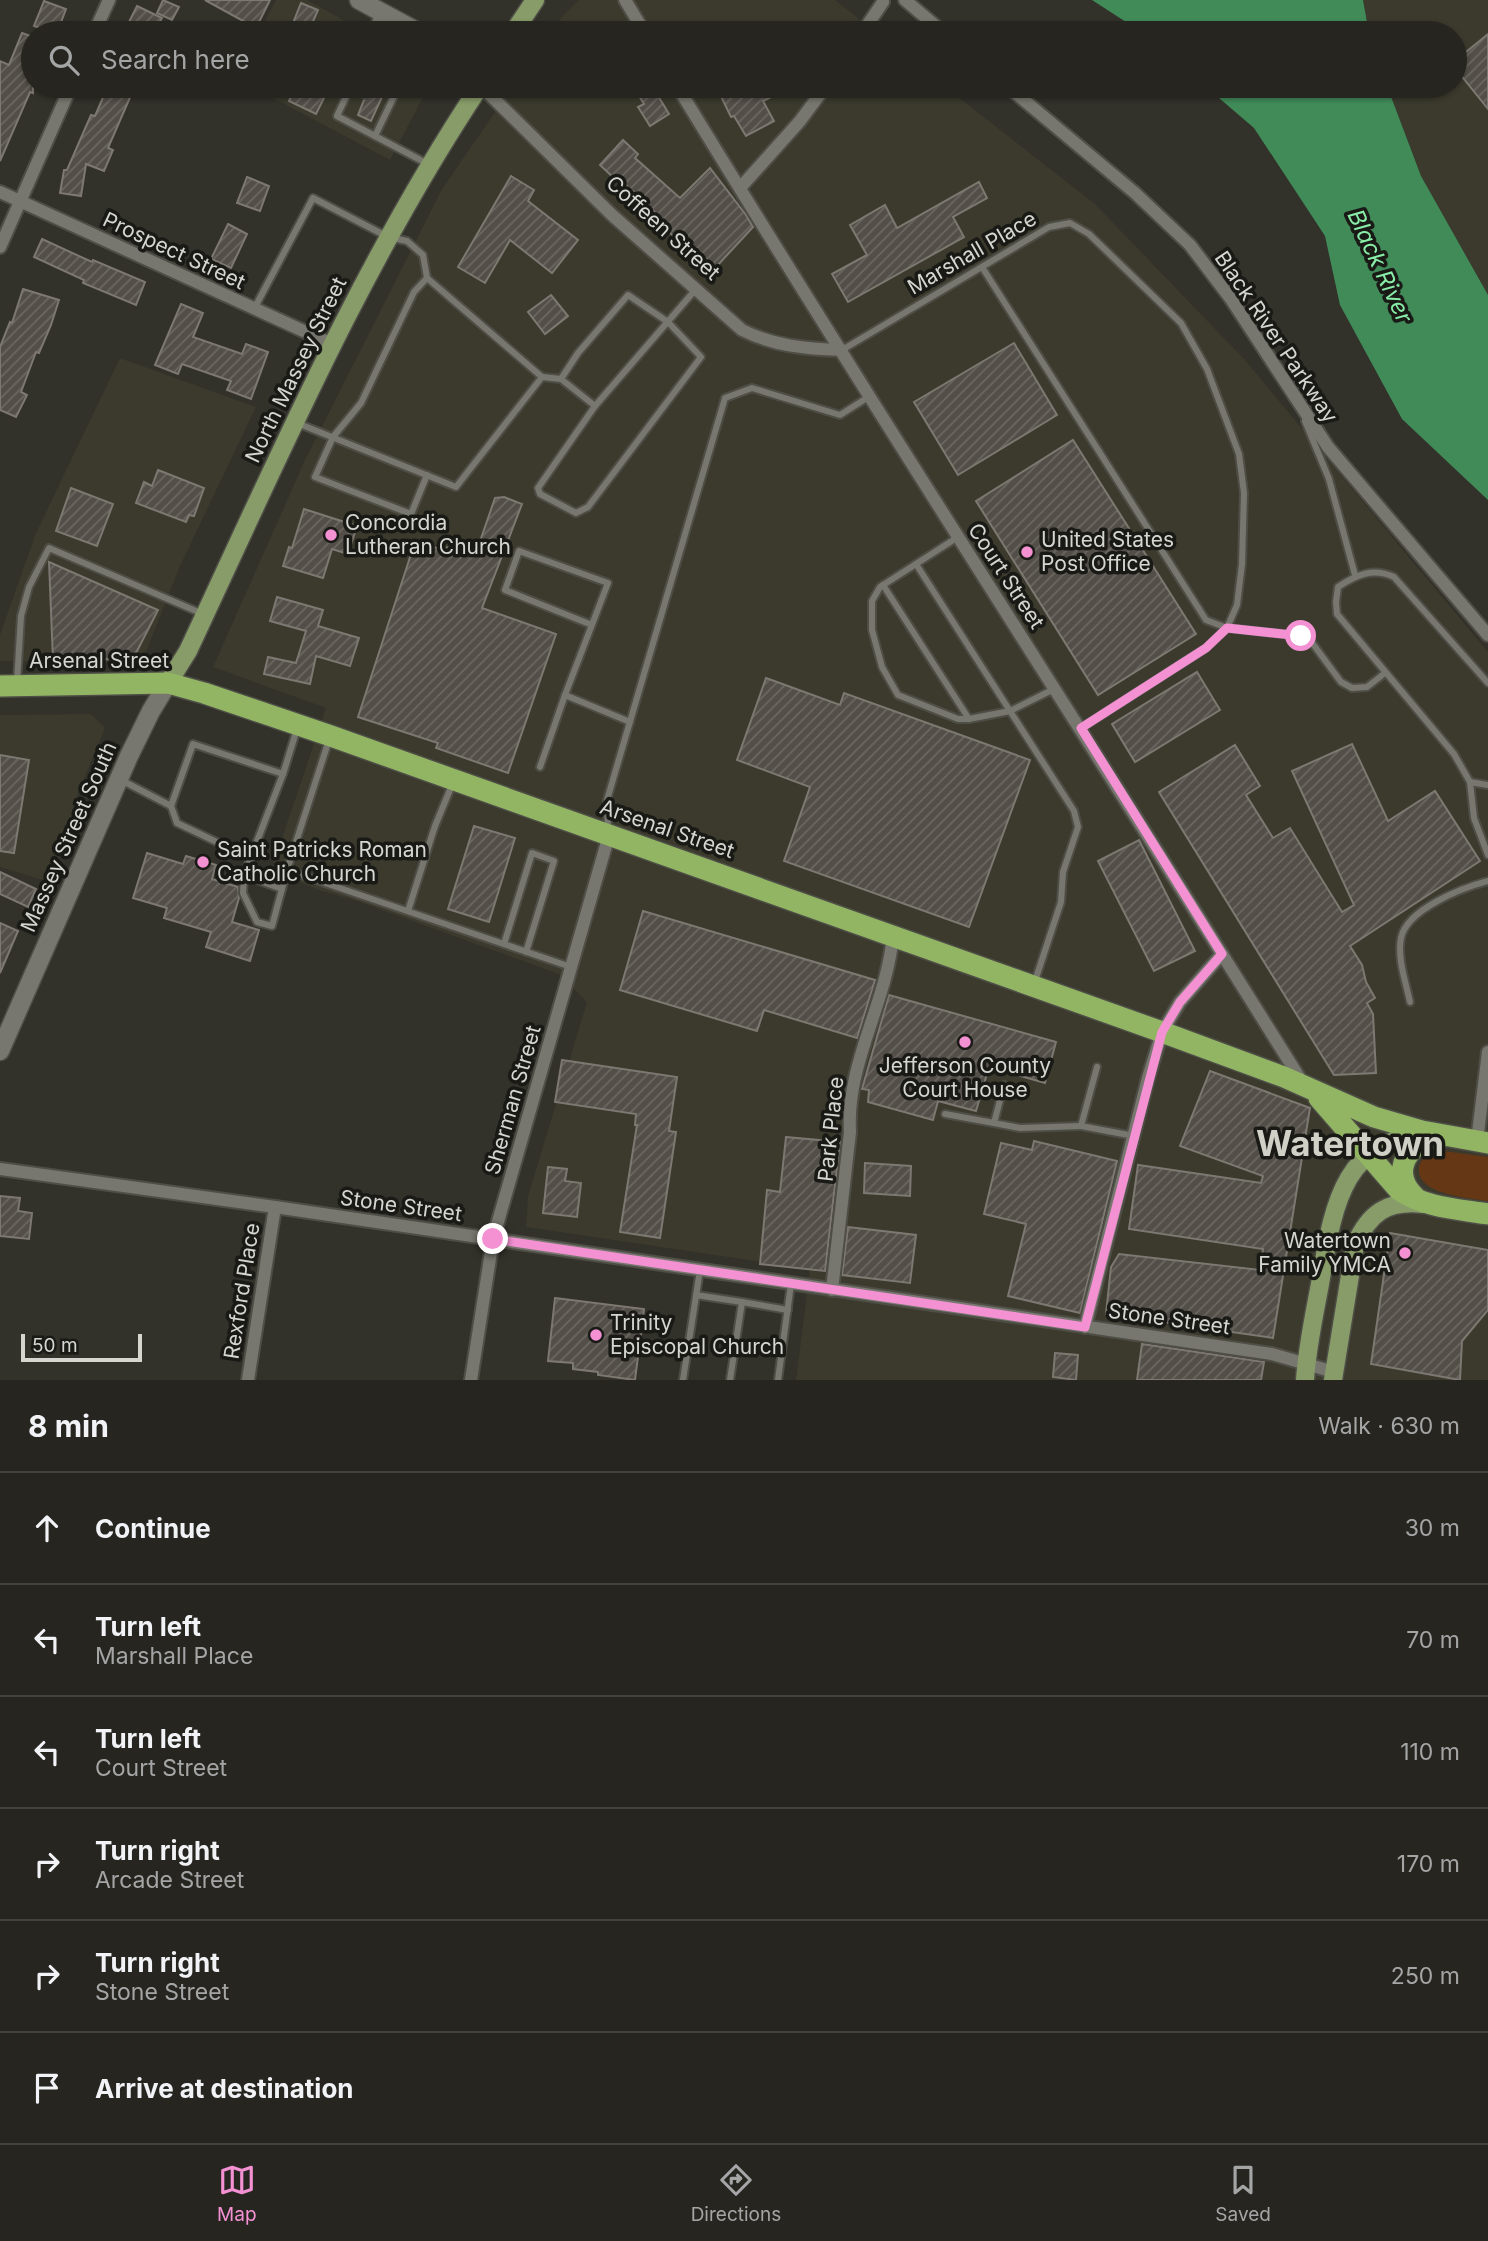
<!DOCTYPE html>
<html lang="en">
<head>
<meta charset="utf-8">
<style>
  :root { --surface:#262520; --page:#32312d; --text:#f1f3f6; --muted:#a4a5a5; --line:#42423e; --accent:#f491d3 }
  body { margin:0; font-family:Inter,sans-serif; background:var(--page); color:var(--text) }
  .scale { position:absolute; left:21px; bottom:18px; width:121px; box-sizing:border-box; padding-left:7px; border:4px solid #d6d6d1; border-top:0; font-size:19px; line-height:24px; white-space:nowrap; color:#d6d6d1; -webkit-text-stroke:5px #191916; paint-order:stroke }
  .stop { position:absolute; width:21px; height:21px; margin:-16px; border:5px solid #f491d3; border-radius:50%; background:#fff }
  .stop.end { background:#f491d3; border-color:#fff; box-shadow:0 2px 7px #0008 }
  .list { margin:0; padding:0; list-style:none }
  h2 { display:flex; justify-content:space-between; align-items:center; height:91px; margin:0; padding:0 28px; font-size:30px }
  h2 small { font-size:23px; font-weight:400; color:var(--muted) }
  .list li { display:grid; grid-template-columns:46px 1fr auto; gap:21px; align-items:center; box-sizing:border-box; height:112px; padding:0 28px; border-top:2px solid var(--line) }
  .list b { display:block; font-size:26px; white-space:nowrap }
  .list p { margin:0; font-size:23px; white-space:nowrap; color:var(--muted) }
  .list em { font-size:23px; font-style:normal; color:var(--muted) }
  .icon { flex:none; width:38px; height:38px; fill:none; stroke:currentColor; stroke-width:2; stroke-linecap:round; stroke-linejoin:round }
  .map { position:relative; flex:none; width:1488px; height:1380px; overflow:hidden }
  .search { position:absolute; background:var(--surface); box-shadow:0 2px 5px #0004; left:21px; right:21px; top:21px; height:77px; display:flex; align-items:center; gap:18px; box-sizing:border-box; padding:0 24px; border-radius:38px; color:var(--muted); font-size:26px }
  .sheet { height:763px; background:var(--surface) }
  nav { display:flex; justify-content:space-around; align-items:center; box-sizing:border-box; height:98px; border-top:2px solid var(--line); background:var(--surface); font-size:19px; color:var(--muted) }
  nav a { display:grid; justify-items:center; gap:4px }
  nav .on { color:var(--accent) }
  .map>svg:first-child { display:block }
</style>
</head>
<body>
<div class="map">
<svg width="1488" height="1380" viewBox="0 0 1488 1380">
  <defs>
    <pattern id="building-hatch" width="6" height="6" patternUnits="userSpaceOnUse" patternTransform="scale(1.75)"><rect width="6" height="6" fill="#534e48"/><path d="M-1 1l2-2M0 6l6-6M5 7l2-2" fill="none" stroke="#6b6761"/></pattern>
  </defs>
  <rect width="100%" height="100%" fill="#32312a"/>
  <g fill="#3b3a2d">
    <polygon points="276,0 307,0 367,33 259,33"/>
    <polygon points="579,0 835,0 877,33 550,33 560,19"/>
    <polygon points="1363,0 1488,0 1488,295 1421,176 1387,86 1455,86 1455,33 1369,33"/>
    <polygon points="250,86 429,86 390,160"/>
    <polygon points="513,86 944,86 1095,204 1245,360 1488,652 1488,1380 796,1380 810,1269 526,1227 528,1196 587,1002 559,974 357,901 319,890 271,871 326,708 213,667 305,460 442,189"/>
    <polygon points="120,358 256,407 180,566 142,662 0,661 0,635 36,533"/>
    <polygon points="91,714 105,728 78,793 72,826 43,880 0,867 0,715"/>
  </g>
  <path fill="#653715" d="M1444,1151L1488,1157V1201C1470,1198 1416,1195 1419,1168C1420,1156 1434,1153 1444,1151Z"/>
  <g fill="#418b59">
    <polygon points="1092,0 1363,0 1369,33 1143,33"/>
    <polygon points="1205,86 1387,86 1421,176 1488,295 1488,500 1402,419 1340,305 1325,236 1254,128"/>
  </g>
  <g fill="url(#building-hatch)" stroke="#7d7871" stroke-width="2">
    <polygon points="163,0 179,7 172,20 157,13"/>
    <polygon points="205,0 270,0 256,28"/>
    <polygon points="44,1 66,9 58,30 50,27 48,31 34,26"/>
    <polygon points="301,3 318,10 308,33 289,33"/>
    <polygon points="137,6 162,18 154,33 147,33 128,24"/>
    <polygon points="22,33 33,37 33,93 30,92 0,161 0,61 9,65"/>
    <polygon points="1488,34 1488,109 1455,68 1455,61"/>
    <polygon points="108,86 135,86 108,148 113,150 104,171 86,164 81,196 60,193 64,170 67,170 91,115 95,116"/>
    <polygon points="296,86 330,86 316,114 289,101"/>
    <polygon points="371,86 387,86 371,121 358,115 364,100 371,97 369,90"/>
    <polygon points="633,86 652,86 669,114 650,126 638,107 644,104"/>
    <polygon points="716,86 770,86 775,95 763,101 774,121 746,136 734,116 731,117"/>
    <polygon points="623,140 638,154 635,158 680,198 710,168 746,215 753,227 716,267 710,262 705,267 663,226 665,224 651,208 617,177 615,179 600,165"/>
    <polygon points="511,176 534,190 528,201 578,240 552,273 510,240 485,283 458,267"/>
    <polygon points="247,177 269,186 260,211 237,203"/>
    <polygon points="979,182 987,198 953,217 964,237 848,302 832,274 867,255 850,225 885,205 897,228"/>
    <polygon points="228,224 247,234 231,268 211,259"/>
    <polygon points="42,239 92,262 93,260 145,282 136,305 83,283 84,280 34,257"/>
    <polygon points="23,289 59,300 51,325 39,353 36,352 21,392 27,395 16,417 0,410 0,347 10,322 12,323"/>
    <polygon points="551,295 568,316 545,334 528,312"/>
    <polygon points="181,304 203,313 193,337 242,354 246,344 268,352 251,399 227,390 231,381 182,364 178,374 155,365"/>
    <polygon points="1014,343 1057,415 958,475 914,402"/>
    <polygon points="1073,440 1196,634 1098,695 976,501"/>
    <polygon points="158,470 204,488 194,516 189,515 186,522 136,503 144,482 152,486"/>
    <polygon points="71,488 113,504 97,546 56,531"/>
    <polygon points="504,497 522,504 482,608 556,634 508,773 436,748 438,743 358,717 413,548 478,547 495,498"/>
    <polygon points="304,509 357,526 348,554 332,549 323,578 283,566 289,547 292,548"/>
    <polygon points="49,562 158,610 133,659 53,660"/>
    <polygon points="277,597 323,610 318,626 359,638 350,666 316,656 310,684 264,674 268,657 296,663 306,631 270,621"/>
    <polygon points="1197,672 1220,710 1135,762 1112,724"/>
    <polygon points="766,678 840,705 844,693 1030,760 969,927 784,861 810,787 737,760"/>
    <polygon points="1352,744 1388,821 1435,791 1480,861 1350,946 1362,965 1366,982 1375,998 1367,1003 1373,1014 1376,1073 1334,1075 1159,792 1235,745 1260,786 1246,795 1273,838 1290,828 1342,912 1354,905 1292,771"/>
    <polygon points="0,755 29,760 14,853 0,851"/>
    <polygon points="474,826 515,838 489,922 448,909"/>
    <polygon points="1139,840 1195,951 1154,971 1098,861"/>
    <polygon points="147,853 183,864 186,856 216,865 212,879 238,887 239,898 232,922 259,930 250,961 206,947 211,932 164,918 167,908 133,898"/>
    <polygon points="0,872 36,889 28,907 0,894"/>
    <polygon points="643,911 875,980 857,1038 764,1010 757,1031 620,990"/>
    <polygon points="0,923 18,931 0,973"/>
    <polygon points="889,995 1056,1042 1045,1083 989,1067 976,1111 938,1101 933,1120 868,1102 869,1090 862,1089"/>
    <polygon points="562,1060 677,1077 669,1131 676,1132 660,1238 620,1232 637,1125 635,1125 636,1114 555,1102"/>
    <polygon points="1210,1071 1310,1108 1273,1338 1106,1314 1111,1267 1119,1254 1260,1270 1263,1249 1129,1229 1138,1165 1261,1183 1263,1176 1180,1146"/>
    <polygon points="786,1137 840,1142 825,1271 760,1264 767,1190 780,1192"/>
    <polygon points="1034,1141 1117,1161 1080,1313 1008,1296 1026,1224 984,1214 1001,1143 1032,1150"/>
    <polygon points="865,1163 911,1166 910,1196 864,1193"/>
    <polygon points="548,1167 567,1169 565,1181 581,1183 577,1217 543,1213"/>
    <polygon points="0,1196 20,1198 18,1211 32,1213 29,1239 0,1236"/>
    <polygon points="848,1227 916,1235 910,1283 842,1275"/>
    <polygon points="1390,1233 1488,1250 1488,1310 1462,1341 1460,1380 1371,1364"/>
    <polygon points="555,1298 644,1309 635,1380 598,1375 598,1372 573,1369 573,1363 548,1361"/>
    <polygon points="1142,1344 1264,1362 1261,1380 1137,1380"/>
    <polygon points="1055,1353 1078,1355 1076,1380 1053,1377"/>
  </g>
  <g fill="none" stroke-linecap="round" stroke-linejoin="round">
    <defs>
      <g id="lane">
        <polyline points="371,33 379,12"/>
        <polyline points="351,86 337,116 428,164"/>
        <polyline points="351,86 366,95"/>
        <polyline points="375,136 399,86"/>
        <polyline points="982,267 1206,620 1227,628 1301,636 1313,644 1341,682 1352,688 1367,687 1385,673"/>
        <polyline points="254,309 313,198 388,237 407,241 423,255 427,278 542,377 456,487 297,423"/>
        <polyline points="842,350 1049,227 1070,223 1089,234 1181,323 1207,369 1239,454 1244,493 1242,564 1237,605 1227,628 1206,648 1081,728"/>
        <polyline points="542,377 561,379 595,406 696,289"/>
        <polyline points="561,379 578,353 628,295 668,322 701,357 588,507 576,513 540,494 538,488 595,406"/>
        <polyline points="1305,421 1329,479 1355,575"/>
        <polyline points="427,475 411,514 315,477 333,437 361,403 414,292 427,278"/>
        <polyline points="958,537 880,587 872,601 872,630 882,667 898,695 958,719 969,719 1010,711 1054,689"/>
        <polyline points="916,564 1074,811 1078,827 1063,872 1061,902 1034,984"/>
        <polyline points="883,585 969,719"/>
        <polyline points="592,625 505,590 519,551 608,583 565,695 630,722"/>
        <polyline points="17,682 21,616 29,587 49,548 203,614"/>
        <path d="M1488,683L1394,577C1373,567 1356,575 1338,587L1336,602L1337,614L1454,754L1470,782L1474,818L1488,855"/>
        <polyline points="329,740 287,870 571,967"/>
        <polyline points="540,767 565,695"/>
        <polyline points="283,774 297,729"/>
        <polyline points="121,780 171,806 193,744 283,774 244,875 282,889 287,870"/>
        <polyline points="1470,782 1488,785"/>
        <polyline points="171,806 177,823 250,858"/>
        <polyline points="608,832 607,800 725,398 752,388 840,415 870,396"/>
        <polyline points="244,875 243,893 257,922 272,926 282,889"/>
        <polyline points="408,911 435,826 452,785"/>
        <polyline points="504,944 532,853 554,861 526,952"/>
        <path d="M1410,1002C1406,983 1397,958 1401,938C1407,909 1462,888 1488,881"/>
        <polyline points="1097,1067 1081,1126 1134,1136"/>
        <polyline points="1004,1085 994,1123 1020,1128 1081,1126"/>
        <polyline points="945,1114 994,1123"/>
        <polyline points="696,1295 742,1302"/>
        <polyline points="683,1380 700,1270"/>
        <polyline points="730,1380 742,1302 788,1310"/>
        <polyline points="778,1380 791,1284"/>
      </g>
      <g id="street">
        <polyline points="625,0 645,33"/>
        <polyline points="905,0 944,33"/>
        <polyline points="94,33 109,0"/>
        <polyline points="862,33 883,2"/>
        <path d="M481,86L612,215L742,330C774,346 806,349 842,350"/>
        <path d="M677,86C881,421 1095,749 1302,1082"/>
        <polyline points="1007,86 1135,193 1190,245 1231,299 1328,447 1488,635"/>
        <polyline points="740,188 800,121 826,86"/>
        <polyline points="0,192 332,344"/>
        <polyline points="0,247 71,86"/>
        <polyline points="1477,1141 1488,1052"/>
        <polyline points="0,1169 275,1207 1272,1354 1334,1372"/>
        <path d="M832,1290L850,1132C846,1063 887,1003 893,935"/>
        <polyline points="1085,1327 1148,1078 1162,1032 1180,1002 1222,954"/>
        <polyline points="248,1380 275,1207"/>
        <polyline points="471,1380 493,1239 609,835"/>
      </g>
      <g id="secondary">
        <polyline points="359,0 420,33"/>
        <polyline points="0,1051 129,756 151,711 168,683"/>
      </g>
      <g id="primary">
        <polyline points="513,33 535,0"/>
        <path d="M168,683L188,651C278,459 362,263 480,86"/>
        <path d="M1305,1380C1307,1348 1314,1316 1320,1284C1332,1215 1340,1133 1433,1136"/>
        <path d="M1333,1380L1355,1245C1369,1213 1387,1200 1423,1204"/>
      </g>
      <g id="highway">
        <polyline points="0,686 168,683 204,693 331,736 1162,1032 1284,1077 1374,1117 1422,1131 1488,1143"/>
        <path d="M1319,1098L1399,1190C1426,1208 1457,1209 1488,1214"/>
        <path d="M1415,1197C1388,1171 1409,1140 1441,1137"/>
      </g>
    </defs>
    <use href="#lane" stroke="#4e4e47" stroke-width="10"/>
    <use href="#street" stroke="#4e4e47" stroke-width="16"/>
    <use href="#secondary" stroke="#4e4e47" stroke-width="21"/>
    <use href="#primary" stroke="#4e4e47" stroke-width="21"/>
    <use href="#highway" stroke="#4e4e47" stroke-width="24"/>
    <use href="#lane" stroke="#77776f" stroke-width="6"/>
    <use href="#street" stroke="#77776f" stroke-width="12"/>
    <use href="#secondary" stroke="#77776f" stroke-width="18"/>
    <use href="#primary" stroke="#879c68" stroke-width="18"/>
    <use href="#highway" stroke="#92b563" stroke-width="21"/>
  </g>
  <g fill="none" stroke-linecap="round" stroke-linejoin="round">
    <polyline stroke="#f491d3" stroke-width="9" points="493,1239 1085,1327 1162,1032 1180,1002 1222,954 1081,728 1206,648 1227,628 1301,636"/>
  </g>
  <g fill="#f491d3" stroke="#191916" stroke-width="2.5">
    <circle cx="331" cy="535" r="7"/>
    <circle cx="1027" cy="552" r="7"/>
    <circle cx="203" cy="862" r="7"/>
    <circle cx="965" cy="1042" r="7"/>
    <circle cx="1405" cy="1253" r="7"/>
    <circle cx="596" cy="1335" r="7"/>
  </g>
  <g text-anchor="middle" stroke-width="7" stroke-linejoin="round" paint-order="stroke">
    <g font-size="21" fill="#d6d6d1" stroke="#191916">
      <text transform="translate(663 228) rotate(42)" y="7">Coffeen Street</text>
      <text transform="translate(174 251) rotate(25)" y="7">Prospect Street</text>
      <text transform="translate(972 253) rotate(-30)" y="7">Marshall Place</text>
      <text transform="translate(1276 337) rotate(56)" y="7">Black River Parkway</text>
      <text transform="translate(296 370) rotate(-64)" y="7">North Massey Street</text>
      <text transform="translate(1006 576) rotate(57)" y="7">Court Street</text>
      <text x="99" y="668">Arsenal Street</text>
      <text transform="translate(667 829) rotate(19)" y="7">Arsenal Street</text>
      <text transform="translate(69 837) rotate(-66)" y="7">Massey Street South</text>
      <text transform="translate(513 1100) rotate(-74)" y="7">Sherman Street</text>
      <text transform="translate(831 1129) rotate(-84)" y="7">Park Place</text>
      <text transform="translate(401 1206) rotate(8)" y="7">Stone Street</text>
      <text transform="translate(242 1291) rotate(-81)" y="7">Rexford Place</text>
      <text transform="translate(1169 1319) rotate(8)" y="7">Stone Street</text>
    </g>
    <g font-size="21" fill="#d6d6d1" stroke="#191916" text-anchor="start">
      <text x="345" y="530">Concordia<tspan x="345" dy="24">Lutheran Church</tspan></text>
      <text x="1041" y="547">United States<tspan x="1041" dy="24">Post Office</tspan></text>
      <text x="217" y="857">Saint Patricks Roman<tspan x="217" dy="24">Catholic Church</tspan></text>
      <text x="965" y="1073" text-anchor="middle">Jefferson County<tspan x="965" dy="24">Court House</tspan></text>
      <text x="1391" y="1248" text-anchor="end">Watertown<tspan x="1391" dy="24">Family YMCA</tspan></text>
      <text x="610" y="1330">Trinity<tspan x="610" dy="24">Episcopal Church</tspan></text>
    </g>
    <g font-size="23" font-style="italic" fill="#89eda7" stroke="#191916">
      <text transform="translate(1380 266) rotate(65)" y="8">Black River</text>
    </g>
    <g font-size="35" font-weight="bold" fill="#d1d0c7" stroke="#191916">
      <text x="1350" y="1156">Watertown</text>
    </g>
  </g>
</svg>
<div class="scale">50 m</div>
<div class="stop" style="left:1301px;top:636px"></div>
<div class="stop end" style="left:493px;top:1239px"></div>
<div class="search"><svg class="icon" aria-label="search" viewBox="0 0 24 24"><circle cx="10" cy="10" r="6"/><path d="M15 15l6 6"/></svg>Search here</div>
</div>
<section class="sheet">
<h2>8 min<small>Walk · 630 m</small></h2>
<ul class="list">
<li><svg class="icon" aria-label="ahead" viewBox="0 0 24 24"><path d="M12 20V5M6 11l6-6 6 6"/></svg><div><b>Continue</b></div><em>30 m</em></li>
<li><svg class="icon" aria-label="left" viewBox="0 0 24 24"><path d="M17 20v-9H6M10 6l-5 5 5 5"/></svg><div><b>Turn left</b><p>Marshall Place</p></div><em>70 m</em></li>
<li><svg class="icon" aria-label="left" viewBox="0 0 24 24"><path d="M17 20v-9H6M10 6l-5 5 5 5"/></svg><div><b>Turn left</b><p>Court Street</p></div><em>110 m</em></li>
<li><svg class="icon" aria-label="right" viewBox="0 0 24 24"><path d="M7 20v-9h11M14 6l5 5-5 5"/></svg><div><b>Turn right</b><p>Arcade Street</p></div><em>170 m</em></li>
<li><svg class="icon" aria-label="right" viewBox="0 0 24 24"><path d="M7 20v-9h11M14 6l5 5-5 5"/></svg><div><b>Turn right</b><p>Stone Street</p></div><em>250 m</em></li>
<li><svg class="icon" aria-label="arrive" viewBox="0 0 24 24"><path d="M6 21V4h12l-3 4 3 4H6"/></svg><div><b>Arrive at destination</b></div></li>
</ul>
</section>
<nav>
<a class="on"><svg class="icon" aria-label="map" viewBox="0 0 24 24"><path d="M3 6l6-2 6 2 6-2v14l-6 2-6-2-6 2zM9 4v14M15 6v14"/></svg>Map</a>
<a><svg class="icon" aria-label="directions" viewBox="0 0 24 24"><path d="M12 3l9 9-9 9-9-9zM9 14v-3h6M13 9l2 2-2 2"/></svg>Directions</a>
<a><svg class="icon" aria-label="saved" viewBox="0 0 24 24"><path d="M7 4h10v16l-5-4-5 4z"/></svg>Saved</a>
</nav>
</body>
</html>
